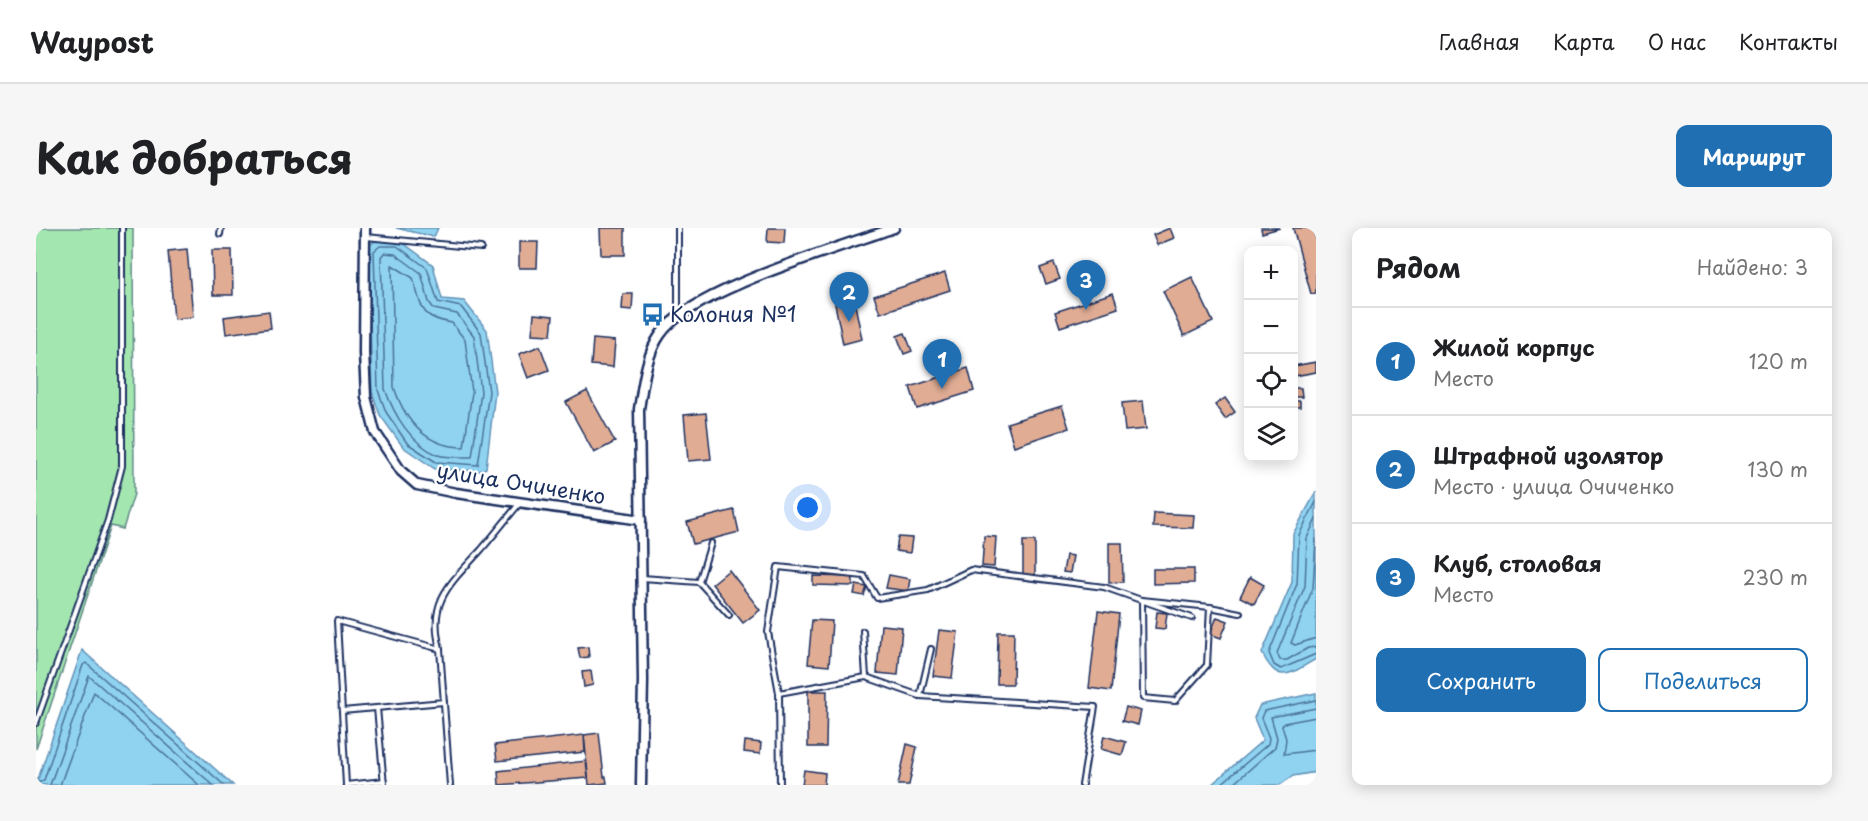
<!DOCTYPE html>
<html lang="ru">
<head>
<meta charset="utf-8">
<style>
  :root { --surface:#fff; --page:#f6f6f6; --text:#202124; --muted:#757577; --line:#e0e0e0; --accent:#1f6fb2 }
  body { margin:0; font-family:"Playpen Sans",sans-serif; background:var(--page); color:var(--text) }
  .controls { position:absolute; right:18px; top:18px; display:grid; overflow:hidden; border-radius:12px; box-shadow:0 3px 15px #0003 }
  .controls button { width:54px; height:54px; display:grid; place-items:center; padding:0; border:0; border-bottom:2px solid var(--line); background:var(--surface); color:var(--text); font:30px sans-serif }
  .you { position:absolute; left:772px; top:280px; width:21px; height:21px; margin:-15px; border:4px solid #fff; border-radius:50%; background:#1a73e8; box-shadow:0 0 0 9px #1a73e833 }
  .badge { display:grid; place-items:center; width:39px; height:39px; border-radius:50%; background:var(--accent); color:#fff; font-size:20px; font-weight:700 }
  .pin { position:absolute; translate:-50% -50px; filter:drop-shadow(0 2px 3px #0008) }
  .pin::after { content:''; position:absolute; top:32px; width:21px; height:18px; background:inherit; clip-path:polygon(0 0,100% 0,50% 100%) }
  .list { margin:0; padding:0; list-style:none }
  h2 { display:flex; justify-content:space-between; align-items:center; height:78px; margin:0; padding:0 24px; font-size:26px }
  h2 small { font-size:20px; font-weight:400; color:var(--muted) }
  .list li { display:grid; grid-template-columns:39px 1fr auto; gap:18px; align-items:center; box-sizing:border-box; height:108px; padding:0 24px; border-top:2px solid var(--line) }
  .list b { display:block; font-size:22px; white-space:nowrap }
  .list p { margin:0; font-size:20px; white-space:nowrap; color:var(--muted) }
  .list em { font-size:20px; font-style:normal; color:var(--muted) }
  .actions { display:flex; gap:12px; padding:18px 24px }
  .actions a { flex:1; padding:14px 0; border:2px solid var(--accent); border-radius:12px; text-align:center; font-size:21px; color:var(--accent) }
  .actions .main { background:var(--accent); color:#fff }
  .icon { flex:none; width:33px; height:33px; fill:none; stroke:currentColor; stroke-width:2; stroke-linecap:round; stroke-linejoin:round }
  .map { position:relative; flex:none; width:1280px; height:557px; overflow:hidden; border-radius:12px }
  header { display:flex; align-items:center; gap:36px; box-sizing:border-box; height:84px; padding:0 30px; background:var(--surface); border-bottom:2px solid var(--line) }
  header strong { font-size:28px }
  nav { display:flex; gap:33px; margin-inline-start:auto; font-size:21px }
  .intro { display:flex; align-items:center; justify-content:space-between; box-sizing:border-box; height:144px; padding:0 36px }
  h1 { margin:0; font-size:42px }
  .button { padding:15px 27px; border-radius:12px; background:var(--accent); color:#fff; font-size:21px; font-weight:700 }
  main { display:flex; gap:36px; padding:0 36px }
  aside { flex:1; background:var(--surface); border-radius:12px; box-shadow:0 3px 15px #0003 }
  .map>svg:first-child { display:block }
</style>
</head>
<body>
<header>
<strong>Waypost</strong>
<nav><a>Главная</a><a>Карта</a><a>О нас</a><a>Контакты</a></nav>
</header>
<div class="intro"><h1>Как добраться</h1><a class="button">Маршрут</a></div>
<main>
<div class="map">
<svg width="1280" height="557" viewBox="0 0 1280 557">
  <rect width="100%" height="100%" fill="#fff"/>
  <filter id="ink" filterUnits="userSpaceOnUse"><feTurbulence type="fractalNoise" baseFrequency=".0167" numOctaves="2"/><feDisplacementMap in="SourceGraphic" scale="12" xChannelSelector="R" yChannelSelector="G"/><feConvolveMatrix kernelMatrix="1 2 1 2 8 2 1 2 1" color-interpolation-filters="sRGB"/></filter>
  <g filter="url(#ink)">
    <polygon fill="#a4e6b0" stroke="#608a87" stroke-width="1.5" points="0,0 97,0 98,266 87,301 75,298 0,521"/>
    <g fill="#90d3f1" stroke="#6191b6" stroke-width="1.5">
      <polygon points="360,0 402,0 398,9"/>
      <polygon points="341,12 363,12 397,37 406,71 428,73 451,102 459,164 450,240 444,243 399,241 367,219 344,187 336,164 332,18"/>
      <path d="M1280,264V431C1254,446 1242,458 1226,425L1256,354L1257,306Z"/>
      <polygon points="46,422 197,557 0,557"/>
      <polygon points="1280,465 1280,544 1257,548 1244,557 1175,557 1227,512 1218,490 1224,477"/>
    </g>
    <g fill="none" stroke-linecap="round" stroke-linejoin="round">
      <g stroke="#4a7199" stroke-width="1.5">
        <polygon points="344,18 361,18 391,40 402,74 425,79 445,105 453,164 442,237 400,234 371,215 350,184 342,162 338,23"/>
        <path d="M348,25L359,26L385,45L393,74L398,81L421,86L438,108L445,164L436,229C426,229 411,230 402,227C375,216 358,187 349,161L345,29Z"/>
        <path d="M356,37L377,50C386,79 383,90 416,95L429,112L436,164L428,219C390,219 369,193 358,159Z"/>
        <polyline points="1280,274 1263,307 1261,356 1233,425 1238,437 1245,441 1280,426"/>
        <polyline points="1280,291 1271,310 1269,358 1241,425 1244,432 1251,432 1272,420 1280,419"/>
        <polyline points="1280,311 1277,360 1255,415 1259,417 1280,410"/>
        <polyline points="1280,489 1248,495 1246,498 1250,511 1248,526 1280,522"/>
        <polyline points="0,556 8,552 47,437 50,435 188,557"/>
        <polyline points="14,557 53,448 177,557"/>
        <polyline points="24,557 58,464 163,557"/>
        <polyline points="1184,557 1232,516 1233,510 1225,490 1228,483 1280,472"/>
        <polyline points="1196,557 1239,519 1241,510 1235,489 1280,480"/>
      </g>
    </g>
    <g fill="#e0ac94" stroke="#1b2f5e" stroke-width="1.5">
      <polygon points="564,0 589,0 589,27 565,27"/>
      <polygon points="732,0 749,0 748,15 731,14"/>
      <polygon points="1134,0 1138,10 1121,17 1117,7"/>
      <polygon points="1225,0 1244,0 1226,5"/>
      <polygon points="1257,0 1277,0 1280,11 1280,65 1275,66"/>
      <polygon points="483,14 502,14 501,40 483,40"/>
      <polygon points="151,21 157,89 138,91 132,23"/>
      <polygon points="176,22 196,22 197,67 177,67"/>
      <polygon points="1018,35 1024,51 1010,56 1004,40"/>
      <polygon points="909,45 914,62 844,85 838,68"/>
      <polygon points="1156,49 1177,94 1148,108 1127,63"/>
      <polygon points="1077,65 1082,80 1024,99 1019,84"/>
      <polygon points="587,66 597,66 596,82 586,81"/>
      <polygon points="818,72 826,111 807,116 799,76"/>
      <polygon points="233,83 235,100 190,106 188,89"/>
      <polygon points="498,86 517,88 515,107 496,106"/>
      <polygon points="869,105 876,123 868,126 861,108"/>
      <polygon points="557,111 579,113 577,139 555,137"/>
      <polygon points="504,118 513,142 492,150 483,126"/>
      <polygon points="1280,134 1280,144 1258,148 1258,138"/>
      <polygon points="932,140 938,163 881,181 874,159"/>
      <polygon points="1258,160 1265,160 1266,169 1258,169"/>
      <polygon points="551,163 579,214 558,225 530,174"/>
      <polygon points="1189,170 1199,184 1189,191 1179,177"/>
      <polygon points="1107,173 1110,201 1089,203 1086,175"/>
      <rect x="1258" y="173" width="6" height="6"/>
      <polygon points="1026,178 1033,200 978,218 971,195"/>
      <polygon points="670,185 675,231 652,233 648,187"/>
      <polygon points="698,282 703,304 657,316 651,294"/>
      <polygon points="1118,285 1158,287 1157,300 1117,299"/>
      <polygon points="948,308 960,309 958,339 946,338"/>
      <polygon points="862,309 876,310 874,325 860,323"/>
      <rect x="987" y="313" width="12" height="35"/>
      <polygon points="1073,315 1086,315 1087,354 1073,355"/>
      <polygon points="1030,327 1037,328 1034,345 1027,344"/>
      <polygon points="1117,341 1158,341 1158,355 1117,356"/>
      <polygon points="693,342 724,382 707,395 676,356"/>
      <polygon points="853,347 874,351 872,363 850,360"/>
      <polygon points="777,348 817,349 817,358 777,357"/>
      <polygon points="1214,349 1228,357 1218,376 1204,369"/>
      <polygon points="820,357 831,359 828,368 818,366"/>
      <polygon points="1062,383 1083,386 1075,463 1053,460"/>
      <polygon points="1121,384 1131,385 1129,401 1119,400"/>
      <polygon points="1181,389 1192,393 1185,410 1174,406"/>
      <polygon points="776,392 796,393 793,438 772,436"/>
      <polygon points="845,397 866,399 862,447 841,445"/>
      <polygon points="903,402 922,404 916,450 897,448"/>
      <polygon points="962,404 978,404 977,456 961,456"/>
      <polygon points="552,419 553,429 544,430 542,420"/>
      <polygon points="555,443 557,457 548,459 546,444"/>
      <polygon points="772,463 791,463 790,519 772,519"/>
      <polygon points="1090,479 1105,483 1102,497 1086,493"/>
      <polygon points="563,505 568,549 570,549 571,555 553,557 548,507"/>
      <polygon points="548,507 549,524 461,533 459,517"/>
      <polygon points="1068,508 1090,514 1086,527 1065,521"/>
      <polygon points="709,513 725,515 724,526 708,524"/>
      <polygon points="871,516 881,519 873,557 862,557"/>
      <polygon points="550,533 552,550 463,557 462,543"/>
      <polygon points="768,542 789,545 788,557 766,557"/>
    </g>
    <g fill="none" stroke-linecap="round" stroke-linejoin="round">
      <defs>
        <g id="lane">
          <polyline points="184,6 185,0"/>
          <polyline points="330,9 445,20"/>
          <polyline points="642,88 642,0"/>
          <polyline points="606,350 663,354 693,387"/>
          <polyline points="663,354 675,315"/>
          <polygon points="1106,372 1174,379 1171,437 1139,473 1107,470"/>
          <polyline points="1174,379 1204,385"/>
          <path d="M404,420C391,372 416,354 445,322C458,307 471,290 484,275"/>
          <polyline points="830,449 884,468 895,421"/>
          <polyline points="743,465 830,449 827,403"/>
          <polyline points="884,468 1059,479 1046,557"/>
          <polyline points="341,480 348,557"/>
          <polyline points="306,483 408,474"/>
          <polyline points="0,495 72,292 86,238 86,0"/>
          <polyline points="310,557 301,393 404,421 414,557"/>
          <polyline points="310,557 348,553"/>
          <polyline points="744,557 743,465 732,404 742,339 828,348 841,370 892,362 935,342 1068,359 1156,390"/>
        </g>
        <g id="street">
          <polyline points="329,0 328,125 330,169 339,204 365,243 381,257 420,265 605,292"/>
          <path d="M605,557L607,452L603,181C607,157 610,127 624,107C652,63 805,19 858,0"/>
        </g>
      </defs>
      <use href="#lane" stroke="#1b2f5e" stroke-width="8"/>
      <use href="#street" stroke="#1b2f5e" stroke-width="13"/>
      <use href="#lane" stroke="#fff" stroke-width="4"/>
      <use href="#street" stroke="#fff" stroke-width="8"/>
    </g>
  </g>
  <defs>
    <symbol id="bus-bare" viewBox="-9 -9 18 18"><path d="M-5-6H5V4H4V6H2V4H-2V6H-4V4H-5ZM-3.5-4V0h7V-4ZM-3.5 1.2v1.5H-2V1.2ZM2 1.2v1.5H3.5V1.2Z" fill="#1f6fb2" stroke="#fff" stroke-width="2.5" paint-order="stroke"/></symbol>
  </defs>
  <g fill-rule="evenodd">
    <use href="#bus-bare" x="600" y="70" width="33" height="33"/>
  </g>
  <g text-anchor="middle" stroke-width="4.5" stroke-linejoin="round" paint-order="stroke">
    <g font-size="21" fill="#1b2f5e" stroke="#fff" text-anchor="start">
      <text x="634" y="94">Колония №1</text>
    </g>
    <g font-size="21" fill="#1b2f5e" stroke="#fff">
      <text transform="translate(485 256) rotate(9)" y="7">улица Очиченко</text>
    </g>
  </g>
</svg>
<div class="controls">
<button>+</button>
<button>−</button>
<button><svg class="icon" aria-label="locate" viewBox="0 0 24 24"><circle cx="12" cy="12" r="6"/><path d="M12 2v4M12 18v4M2 12h4M18 12h4"/></svg></button>
<button><svg class="icon" aria-label="layers" viewBox="0 0 24 24"><path d="M12 4l9 5-9 5-9-5zM3 14l9 5 9-5"/></svg></button>
</div>
<div class="you"></div>
<div class="pin badge" style="left:906px;top:161px">1</div>
<div class="pin badge" style="left:813px;top:94px">2</div>
<div class="pin badge" style="left:1050px;top:82px">3</div>
</div>
<aside>
<h2>Рядом<small>Найдено: 3</small></h2>
<ul class="list">
<li><span class="badge">1</span><div><b>Жилой корпус</b><p>Место</p></div><em>120 m</em></li>
<li><span class="badge">2</span><div><b>Штрафной изолятор</b><p>Место · улица Очиченко</p></div><em>130 m</em></li>
<li><span class="badge">3</span><div><b>Клуб, столовая</b><p>Место</p></div><em>230 m</em></li>
</ul>
<div class="actions"><a class="main">Сохранить</a><a>Поделиться</a></div>
</aside>
</main>
</body>
</html>
